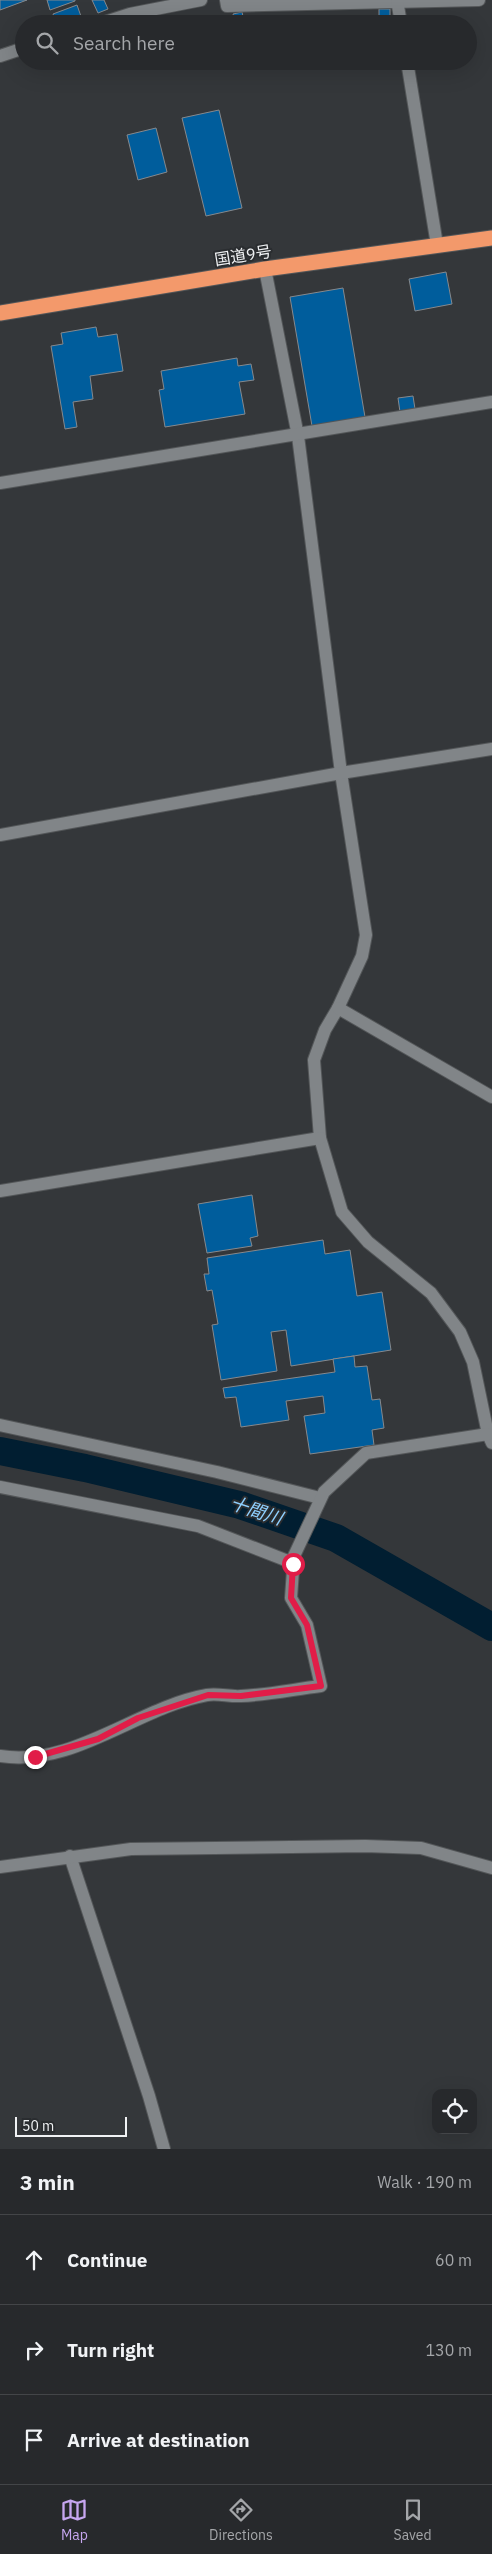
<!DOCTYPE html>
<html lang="en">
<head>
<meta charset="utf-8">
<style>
  :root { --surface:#27292c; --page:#2f3134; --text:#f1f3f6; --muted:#a4a6a9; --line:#434548; --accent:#c6a6f0 }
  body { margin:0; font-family:"IBM Plex Sans","Noto Sans JP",sans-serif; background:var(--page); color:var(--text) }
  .controls { position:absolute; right:15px; bottom:15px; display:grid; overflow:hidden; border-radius:10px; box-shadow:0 5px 20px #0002 }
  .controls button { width:45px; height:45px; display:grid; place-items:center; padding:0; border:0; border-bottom:1px solid var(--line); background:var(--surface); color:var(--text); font:25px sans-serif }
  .scale { position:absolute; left:15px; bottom:12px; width:112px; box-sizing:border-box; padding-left:5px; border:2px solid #f0f2f4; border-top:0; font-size:14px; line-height:18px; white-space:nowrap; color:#f0f2f4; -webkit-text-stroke:4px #2a2d30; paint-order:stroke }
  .stop { position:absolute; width:15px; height:15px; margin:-11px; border:4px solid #e11d48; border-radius:50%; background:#fff }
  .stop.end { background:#e11d48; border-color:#fff; box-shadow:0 1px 5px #0008 }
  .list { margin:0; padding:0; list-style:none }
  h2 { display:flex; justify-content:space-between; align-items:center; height:65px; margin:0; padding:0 20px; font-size:21px }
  h2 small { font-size:16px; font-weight:400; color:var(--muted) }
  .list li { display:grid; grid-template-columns:32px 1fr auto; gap:15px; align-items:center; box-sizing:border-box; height:90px; padding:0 20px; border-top:1px solid var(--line) }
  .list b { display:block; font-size:19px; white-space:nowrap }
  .list em { font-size:16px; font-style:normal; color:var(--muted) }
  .icon { flex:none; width:28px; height:28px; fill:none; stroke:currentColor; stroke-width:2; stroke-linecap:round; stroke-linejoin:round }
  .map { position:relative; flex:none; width:492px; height:2149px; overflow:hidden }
  .search { position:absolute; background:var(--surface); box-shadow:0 5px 20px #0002; left:15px; right:15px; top:15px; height:55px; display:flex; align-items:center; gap:12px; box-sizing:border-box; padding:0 18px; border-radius:28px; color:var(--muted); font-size:19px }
  .sheet { height:335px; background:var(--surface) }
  nav { display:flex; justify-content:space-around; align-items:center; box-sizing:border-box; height:70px; border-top:1px solid var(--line); background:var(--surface); font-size:14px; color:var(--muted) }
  nav a { display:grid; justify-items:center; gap:2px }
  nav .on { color:var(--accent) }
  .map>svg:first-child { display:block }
</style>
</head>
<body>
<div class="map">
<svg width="492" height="2149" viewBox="0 0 492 2149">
  <rect width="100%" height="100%" fill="#34373a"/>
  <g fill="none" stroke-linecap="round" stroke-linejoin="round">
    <polyline stroke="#011e31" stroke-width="28" points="0,1451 85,1468 240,1505 336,1538 492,1627"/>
  </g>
  <g fill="#005d9c" stroke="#86898d">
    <polygon points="0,0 27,0 0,10"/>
    <polygon points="47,0 75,0 75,1 50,10"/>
    <polygon points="92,0 104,0 108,9 98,13"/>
    <polygon points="77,5 83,22 56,24 53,14"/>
    <rect x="379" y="9" width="11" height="8"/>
    <polygon points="242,12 244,21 235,22 233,14"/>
    <polygon points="219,110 242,208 206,216 182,118"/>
    <polygon points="156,128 167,172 138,180 127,135"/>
    <polygon points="446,272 452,304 415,311 409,279"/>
    <polygon points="343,288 365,417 312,426 290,297"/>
    <polygon points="96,327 98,337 117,334 123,371 90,376 93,399 73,402 77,427 65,429 51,346 63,344 61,333"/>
    <polygon points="237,358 238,366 251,364 254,380 239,382 245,414 165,427 159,390 164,389 161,371"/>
    <polygon points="413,396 415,409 400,412 398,398"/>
    <polygon points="252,1195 258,1236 250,1238 252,1246 207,1253 198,1204"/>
    <polygon points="323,1240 325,1254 350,1250 357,1296 382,1292 391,1350 291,1366 286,1330 271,1332 277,1371 221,1380 212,1325 218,1324 212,1290 207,1291 204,1274 209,1274 207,1258"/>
    <polygon points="354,1356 355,1367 367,1366 372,1400 380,1399 384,1428 372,1430 374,1445 310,1454 304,1416 325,1413 323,1396 286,1401 289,1420 241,1427 236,1397 225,1398 223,1388 335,1372 333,1359"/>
  </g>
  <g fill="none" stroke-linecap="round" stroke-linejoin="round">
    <defs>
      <g id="minor">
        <polyline points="226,0 227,6 479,0"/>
        <polyline points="397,0 401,24"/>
        <polyline points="99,24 130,14 201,0"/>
        <polyline points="0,56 24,48"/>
        <polyline points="407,61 437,245"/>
        <polyline points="265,269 298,436 341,773 366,935 362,956 338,1008 325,1030 314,1060 320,1138 342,1212 368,1242 431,1293 460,1332 473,1362 488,1434 492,1443"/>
        <polyline points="0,483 492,402"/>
        <polyline points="0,835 341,773 492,749"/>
        <polyline points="338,1008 492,1097"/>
        <polyline points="0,1191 320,1138"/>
        <polyline points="0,1425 217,1472 320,1498"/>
        <polyline points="0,1487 198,1526 293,1563"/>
        <path d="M0,1756C73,1768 138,1707 207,1695C218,1693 230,1697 241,1696C268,1695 295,1689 321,1686L307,1625L291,1598L294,1556L324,1492L366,1453L488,1434"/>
        <polyline points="70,1856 149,2096 164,2149"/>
        <polyline points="0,1867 131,1849 365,1846 421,1848 492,1868"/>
      </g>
      <polyline id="highway" points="0,313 265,269 492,238"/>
    </defs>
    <use href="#minor" stroke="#535658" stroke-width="14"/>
    <use href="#highway" stroke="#535658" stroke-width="17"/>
    <use href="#minor" stroke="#818588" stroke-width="12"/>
    <use href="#highway" stroke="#f3996b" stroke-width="15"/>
  </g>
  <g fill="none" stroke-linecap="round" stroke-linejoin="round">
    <polyline stroke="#e11d48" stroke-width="6" points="35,1757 98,1739 138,1718 208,1695 241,1696 321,1686 307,1625 291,1598 293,1564"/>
  </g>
  <g text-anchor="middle" stroke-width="4" stroke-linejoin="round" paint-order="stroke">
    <g font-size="16" fill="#f0f2f4" stroke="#2a2d30">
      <text transform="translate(243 255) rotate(-9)" y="6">国道9号</text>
    </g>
    <g font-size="18" font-style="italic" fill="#8fd0ff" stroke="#2a2d30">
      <text transform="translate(256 1511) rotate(18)" y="6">十間川</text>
    </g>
  </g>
</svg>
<div class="controls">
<button><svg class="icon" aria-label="locate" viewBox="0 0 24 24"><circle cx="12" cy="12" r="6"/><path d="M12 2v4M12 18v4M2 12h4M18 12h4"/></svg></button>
</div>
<div class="scale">50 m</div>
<div class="stop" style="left:293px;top:1564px"></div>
<div class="stop end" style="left:35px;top:1757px"></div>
<div class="search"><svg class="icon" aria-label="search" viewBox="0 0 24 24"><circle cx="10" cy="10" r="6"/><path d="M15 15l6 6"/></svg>Search here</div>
</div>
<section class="sheet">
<h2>3 min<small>Walk · 190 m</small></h2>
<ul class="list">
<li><svg class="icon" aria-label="ahead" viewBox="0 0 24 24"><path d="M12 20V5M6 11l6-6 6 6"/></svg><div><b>Continue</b></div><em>60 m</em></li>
<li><svg class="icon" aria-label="right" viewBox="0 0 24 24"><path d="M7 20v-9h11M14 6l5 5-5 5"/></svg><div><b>Turn right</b></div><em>130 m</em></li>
<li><svg class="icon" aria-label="arrive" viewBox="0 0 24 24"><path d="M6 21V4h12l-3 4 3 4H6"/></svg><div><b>Arrive at destination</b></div></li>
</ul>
</section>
<nav>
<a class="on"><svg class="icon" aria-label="map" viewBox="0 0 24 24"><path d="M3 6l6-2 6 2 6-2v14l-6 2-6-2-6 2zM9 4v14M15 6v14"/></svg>Map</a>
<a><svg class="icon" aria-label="directions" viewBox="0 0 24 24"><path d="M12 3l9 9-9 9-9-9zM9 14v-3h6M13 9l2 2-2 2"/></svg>Directions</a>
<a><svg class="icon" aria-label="saved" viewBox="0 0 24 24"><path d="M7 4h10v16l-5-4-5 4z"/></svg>Saved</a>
</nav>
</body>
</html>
